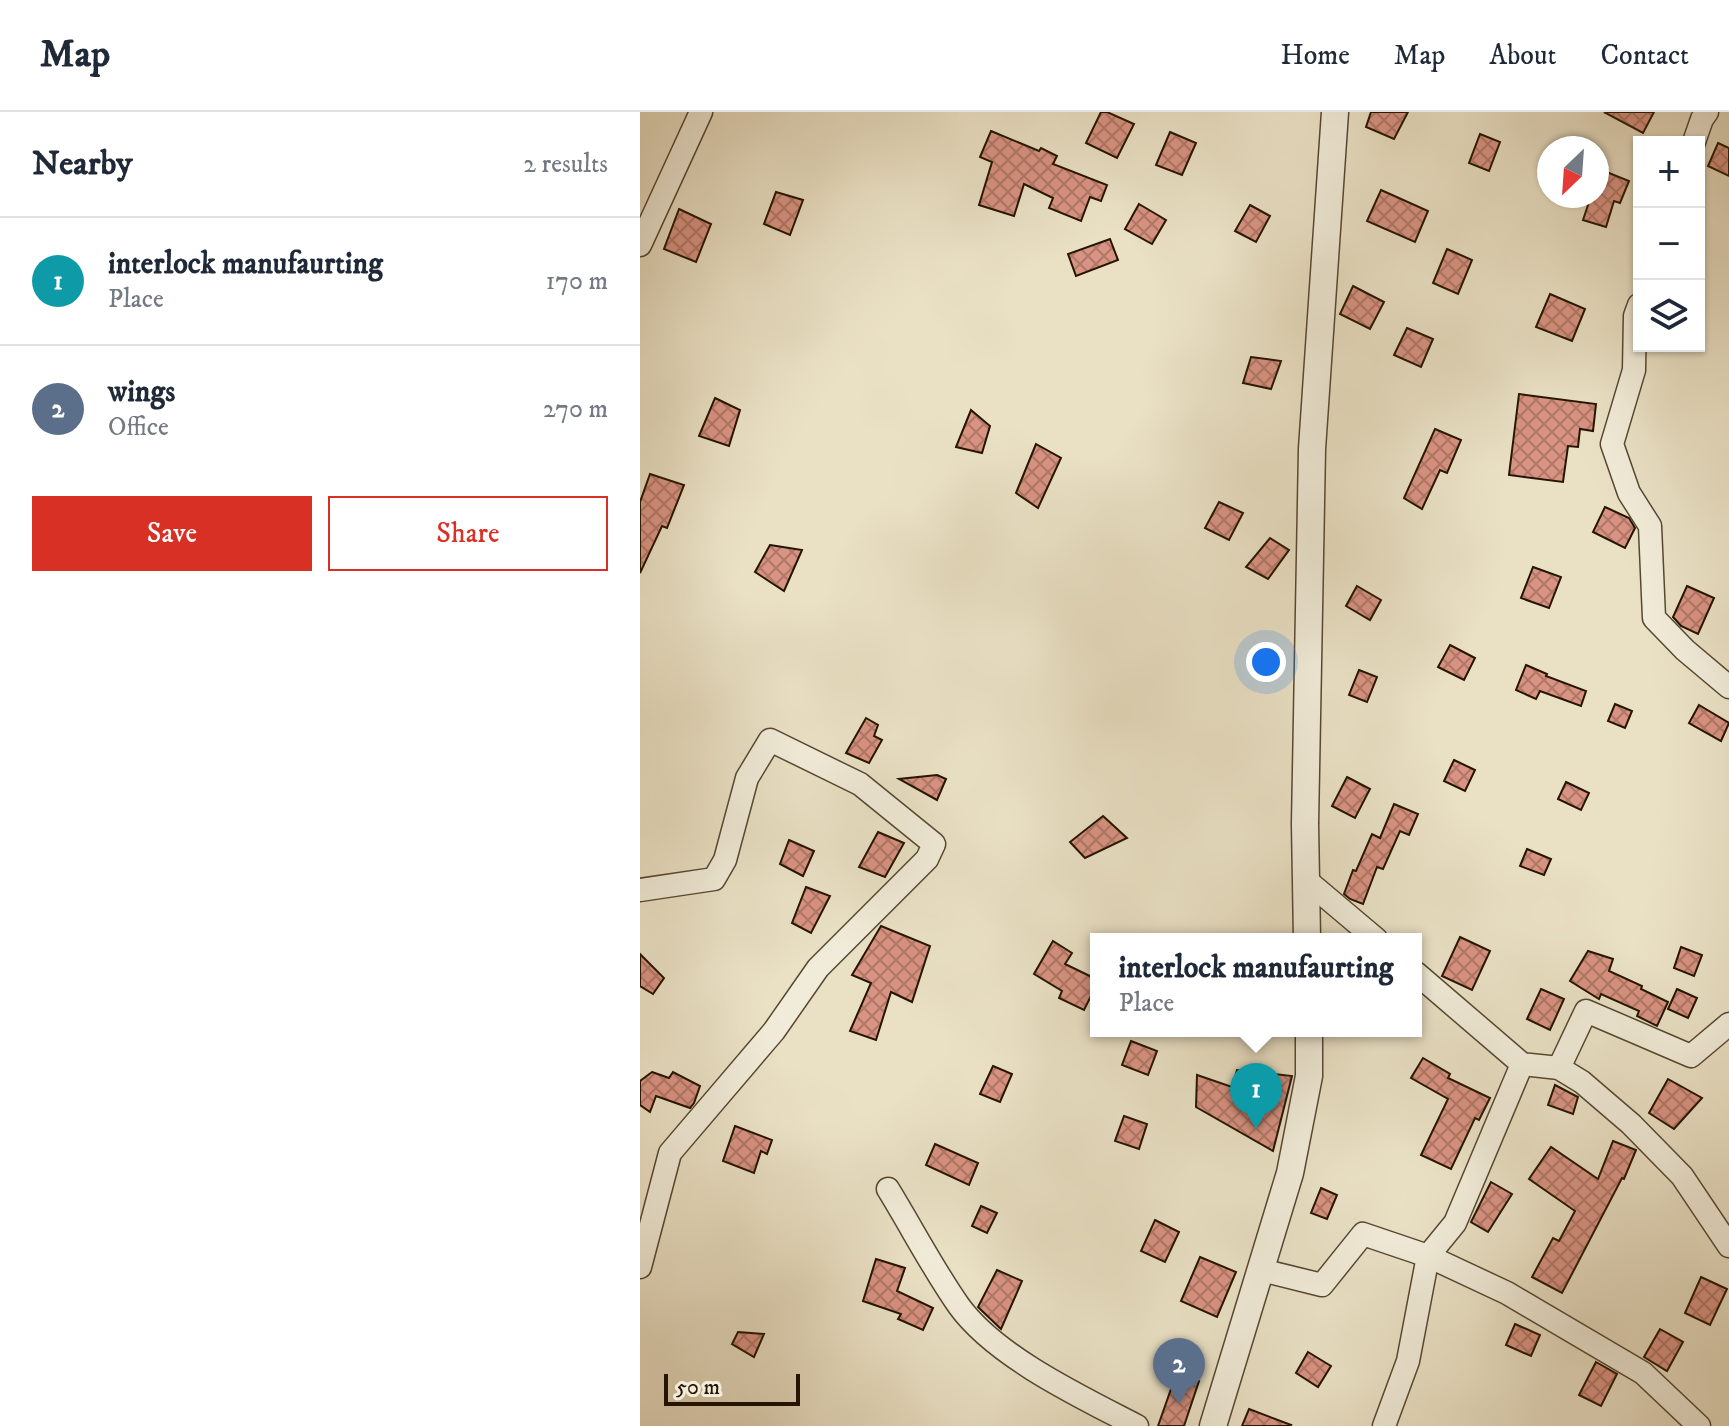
<!DOCTYPE html>
<html lang="en">
<head>
<meta charset="utf-8">
<style>
  :root { --surface:#fff; --page:#f2f2f3; --text:#1f2937; --muted:#747a83; --line:#e0e1e3; --accent:#d93025 }
  body { margin:0; font-family:"IM FELL DW Pica",serif; background:var(--page); color:var(--text) }
  .controls { position:absolute; right:24px; top:24px; display:grid; overflow:hidden; border-radius:0px; box-shadow:0 2px 6px #0004 }
  .controls button { width:72px; height:72px; display:grid; place-items:center; padding:0; border:0; border-bottom:2px solid var(--line); background:var(--surface); color:var(--text); font:40px sans-serif }
  .compass { position:absolute; left:897px; top:24px; width:72px; height:72px; border-radius:50%; background:var(--surface); box-shadow:0 2px 6px #0004; rotate:205deg }
  .scale { position:absolute; left:24px; bottom:20px; width:136px; box-sizing:border-box; padding-left:8px; border:4px solid #251400; border-top:0; font-size:22px; line-height:28px; white-space:nowrap; color:#251400; -webkit-text-stroke:6px #f1ecd9; paint-order:stroke }
  .you { position:absolute; left:626px; top:550px; width:28px; height:28px; margin:-20px; border:6px solid #fff; border-radius:50%; background:#1a73e8; box-shadow:0 0 0 12px #1a73e833 }
  .badge { display:grid; place-items:center; width:52px; height:52px; border-radius:50%; background:var(--accent); color:#fff; font-size:26px; font-weight:700 }
  .pin { position:absolute; translate:-50% -66px; filter:drop-shadow(0 2px 4px #0008) }
  .pin::after { content:''; position:absolute; top:42px; width:28px; height:24px; background:inherit; clip-path:polygon(0 0,100% 0,50% 100%) }
  .popup { position:absolute; left:450px; top:821px; width:332px; height:104px; box-sizing:border-box; display:grid; place-content:center; border-radius:0px; background:var(--surface); filter:drop-shadow(0 2px 6px #0005); font-size:26px; white-space:nowrap; color:var(--muted) }
  .popup b { font-size:30px; color:var(--text) }
  .popup::after { content:''; position:absolute; left:50%; top:100%; margin-left:-16px; border:16px solid transparent; border-top-color:var(--surface) }
  .list { margin:0; padding:0; list-style:none }
  h2 { display:flex; justify-content:space-between; align-items:center; height:104px; margin:0; padding:0 32px; font-size:34px }
  h2 small { font-size:26px; font-weight:400; color:var(--muted) }
  .list li { display:grid; grid-template-columns:52px 1fr auto; gap:24px; align-items:center; box-sizing:border-box; height:128px; padding:0 32px; border-top:2px solid var(--line) }
  .list b { display:block; font-size:30px; white-space:nowrap }
  .list p { margin:0; font-size:26px; white-space:nowrap; color:var(--muted) }
  .list em { font-size:26px; font-style:normal; color:var(--muted) }
  .actions { display:flex; gap:16px; padding:24px 32px }
  .actions a { flex:1; padding:18px 0; border:2px solid var(--accent); border-radius:0px; text-align:center; font-size:28px; color:var(--accent) }
  .actions .main { background:var(--accent); color:#fff }
  .icon { flex:none; width:44px; height:44px; fill:none; stroke:currentColor; stroke-width:2; stroke-linecap:round; stroke-linejoin:round }
  .map { position:relative; flex:none; width:1089px; height:1314px; overflow:hidden }
  header { display:flex; align-items:center; gap:48px; box-sizing:border-box; height:112px; padding:0 40px; background:var(--surface); border-bottom:2px solid var(--line) }
  header strong { font-size:38px }
  nav { display:flex; gap:44px; margin-inline-start:auto; font-size:28px }
  main { display:flex }
  aside { flex:1; background:var(--surface) }
  .map>svg:first-child { display:block }
</style>
</head>
<body>
<header>
<strong>Map</strong>
<nav><a>Home</a><a>Map</a><a>About</a><a>Contact</a></nav>
</header>
<main>
<aside>
<h2>Nearby<small>2 results</small></h2>
<ul class="list">
<li><span class="badge" style="background:#0f9aa8">1</span><div><b>interlock manufaurting</b><p>Place</p></div><em>170 m</em></li>
<li><span class="badge" style="background:#5c6f8a">2</span><div><b>wings</b><p>Office</p></div><em>270 m</em></li>
</ul>
<div class="actions"><a class="main">Save</a><a>Share</a></div>
</aside>
<div class="map">
<svg width="1089" height="1314" viewBox="0 0 1089 1314">
  <defs>
    <pattern id="building-cross-hatch" width="8" height="8" patternUnits="userSpaceOnUse" patternTransform="scale(2)"><rect width="8" height="8" fill="#d99382"/><path d="M0 0l8 8M0 8l8-8" fill="none" stroke="#b07768"/></pattern>
  </defs>
  <rect width="100%" height="100%" fill="#eae1c5"/>
  <filter id="stains"><feTurbulence type="fractalNoise" baseFrequency=".0025" numOctaves="4"/><feColorMatrix values="0 0 0 0 .2 0 0 0 0 .09 0 0 0 0 .02 0 0 0 .5 -.17"/></filter>
  <radialGradient id="worn" r=".72"><stop offset=".6" stop-color="#630" stop-opacity="0"/><stop offset="1" stop-color="#630" stop-opacity=".3"/></radialGradient>
  <g fill="url(#building-cross-hatch)" stroke="#251400" stroke-width="2">
    <polygon points="461,0 467,0 494,12 477,46 446,31"/>
    <polygon points="731,0 768,0 754,27 726,15"/>
    <polygon points="964,0 1014,0 1003,21"/>
    <polygon points="351,19 399,39 401,36 417,44 413,52 467,73 461,89 450,85 441,109 409,96 413,86 384,72 374,104 339,93 352,50 340,45"/>
    <polygon points="530,20 556,31 542,63 516,53"/>
    <polygon points="840,22 860,30 849,59 829,51"/>
    <polygon points="1078,31 1089,36 1089,64 1068,54"/>
    <polygon points="964,59 989,69 980,91 974,89 966,115 943,108 950,87 957,84 957,77"/>
    <polygon points="741,78 788,99 775,130 727,109"/>
    <polygon points="136,80 163,88 150,123 124,112"/>
    <polygon points="499,92 526,108 512,132 485,117"/>
    <polygon points="610,93 630,104 616,130 595,119"/>
    <polygon points="39,97 71,112 56,150 24,137"/>
    <polygon points="470,127 478,148 436,164 428,142"/>
    <polygon points="807,137 832,148 818,182 793,171"/>
    <polygon points="713,174 744,190 730,217 700,202"/>
    <polygon points="910,182 945,197 932,229 896,215"/>
    <polygon points="767,216 793,227 781,255 754,243"/>
    <polygon points="611,245 641,249 631,277 603,271"/>
    <polygon points="879,282 956,292 953,319 940,317 938,335 928,334 923,370 869,363"/>
    <polygon points="75,286 100,298 89,334 59,324"/>
    <polygon points="331,298 350,314 342,341 316,335"/>
    <polygon points="795,317 821,328 807,361 800,358 782,397 764,386"/>
    <polygon points="396,332 421,346 398,396 376,381"/>
    <polygon points="10,362 44,373 27,416 22,414 0,461 0,390"/>
    <polygon points="579,390 603,401 589,428 565,416"/>
    <polygon points="965,395 989,406 995,416 985,436 953,420"/>
    <polygon points="630,426 649,438 628,467 606,455"/>
    <polygon points="130,433 162,438 144,479 115,460"/>
    <polygon points="893,455 921,465 909,496 881,486"/>
    <polygon points="717,474 741,488 730,508 706,494"/>
    <polygon points="1047,474 1074,486 1058,522 1041,514 1033,505"/>
    <polygon points="810,533 835,546 824,568 798,555"/>
    <polygon points="886,553 907,562 906,564 946,579 941,594 900,579 896,587 876,578"/>
    <polygon points="719,558 737,565 727,590 709,583"/>
    <polygon points="975,592 992,599 985,616 968,609"/>
    <polygon points="1059,593 1089,611 1081,629 1049,611"/>
    <polygon points="226,606 238,613 234,624 242,628 229,651 206,641"/>
    <polygon points="814,648 835,658 825,679 804,669"/>
    <polygon points="297,663 306,667 297,688 259,667"/>
    <polygon points="707,665 730,677 715,706 692,694"/>
    <polygon points="926,670 949,681 941,698 918,687"/>
    <polygon points="754,692 778,702 769,723 760,719 743,757 737,755 723,792 710,787 704,782 713,758 716,759 732,722 740,726"/>
    <polygon points="463,704 487,726 445,746 430,730"/>
    <polygon points="238,720 264,731 245,765 219,755"/>
    <polygon points="149,728 174,739 163,764 140,752"/>
    <polygon points="887,737 911,747 904,763 880,754"/>
    <polygon points="166,775 190,784 171,821 152,811"/>
    <polygon points="241,814 290,834 272,890 251,880 236,928 210,919 231,871 212,863"/>
    <polygon points="820,825 850,839 832,878 802,864"/>
    <polygon points="413,829 432,841 425,852 456,867 456,874 444,898 419,886 422,879 394,862"/>
    <polygon points="1041,835 1062,843 1054,864 1034,856"/>
    <polygon points="948,839 973,847 969,859 1002,874 1001,877 1028,890 1017,914 997,904 999,899 961,882 959,887 930,869"/>
    <polygon points="0,842 24,866 13,882 0,874"/>
    <polygon points="901,877 924,887 910,918 887,907"/>
    <polygon points="1037,877 1057,886 1048,906 1028,897"/>
    <polygon points="491,929 517,939 508,963 482,953"/>
    <polygon points="783,946 810,962 808,966 850,986 839,1008 835,1006 811,1057 781,1043 808,987 771,966"/>
    <polygon points="353,954 372,962 360,990 340,982"/>
    <polygon points="597,958 652,964 633,1039 556,995 557,963 592,975"/>
    <polygon points="12,960 29,966 33,960 60,974 54,991 50,996 16,984 10,1000 0,993 0,969"/>
    <polygon points="1028,967 1062,986 1034,1017 1009,1001"/>
    <polygon points="915,973 938,985 933,1002 908,993"/>
    <polygon points="484,1004 507,1012 499,1037 475,1029"/>
    <polygon points="95,1014 132,1028 127,1042 121,1039 114,1061 83,1049"/>
    <polygon points="973,1029 996,1038 984,1067 982,1066 922,1181 892,1165 913,1126 919,1129 935,1099 889,1067 911,1035 958,1067"/>
    <polygon points="295,1032 338,1051 329,1073 286,1053"/>
    <polygon points="851,1070 872,1082 848,1120 831,1110"/>
    <polygon points="681,1076 697,1083 687,1107 671,1101"/>
    <polygon points="341,1094 357,1101 347,1121 332,1114"/>
    <polygon points="515,1108 539,1120 525,1150 501,1139"/>
    <polygon points="560,1145 596,1160 577,1205 541,1189"/>
    <polygon points="236,1147 265,1156 257,1179 293,1196 283,1218 258,1207 261,1202 223,1189"/>
    <polygon points="357,1158 382,1169 361,1217 338,1195"/>
    <polygon points="1061,1165 1087,1177 1070,1213 1045,1201"/>
    <polygon points="875,1212 900,1223 891,1244 866,1233"/>
    <polygon points="1020,1217 1043,1230 1027,1259 1004,1245"/>
    <polygon points="98,1220 124,1222 114,1245 92,1232"/>
    <polygon points="668,1240 691,1254 678,1275 656,1261"/>
    <polygon points="956,1250 977,1262 961,1294 939,1283"/>
    <polygon points="537,1260 559,1269 544,1314 518,1314"/>
    <polygon points="609,1297 651,1313 650,1314 602,1314"/>
  </g>
  <g fill="none" stroke-linecap="round" stroke-linejoin="round">
    <defs>
      <g id="minor">
        <polyline points="1054,30 1062,7 1067,0"/>
        <polyline points="0,133 61,0"/>
        <polyline points="999,193 995,204 994,258 972,332 989,381 1010,414 1014,506 1045,538 1089,575"/>
        <polyline points="666,768 736,827"/>
        <polyline points="0,778 74,767 85,748 107,666 130,628 220,672 294,732 287,747 178,856 134,919 30,1041 0,1155"/>
        <polyline points="776,861 882,952 919,956 942,970 991,1012 1042,1064 1089,1134"/>
        <polyline points="919,956 946,899 1051,944 1089,912"/>
        <path d="M248,1077C272,1116 293,1157 319,1194C356,1245 441,1285 497,1314"/>
        <polyline points="621,1158 682,1173 723,1122 788,1144 867,1181 1003,1261 1059,1314"/>
        <polyline points="744,1314 768,1249 788,1144 815,1111 882,952"/>
      </g>
      <g id="tertiary">
        <polyline points="667,827 665,712 672,337 695,0"/>
        <polyline points="573,1314 650,1061 669,964 669,919"/>
      </g>
    </defs>
    <use href="#minor" stroke="#564731" stroke-width="25"/>
    <use href="#tertiary" stroke="#564731" stroke-width="29"/>
    <use href="#minor" stroke="#f1ecd9" stroke-width="22"/>
    <use href="#tertiary" stroke="#f1ecd9" stroke-width="26"/>
  </g>
  <rect width="100%" height="100%" filter="url(#stains)"/>
  <rect width="100%" height="100%" fill="url(#worn)"/>
</svg>
<div class="controls">
<button>+</button>
<button>−</button>
<button><svg class="icon" aria-label="layers" viewBox="0 0 24 24"><path d="M12 4l9 5-9 5-9-5zM3 14l9 5 9-5"/></svg></button>
</div>
<svg class="compass" viewBox="-18 -18 36 36"><path d="M0-13l5 13h-10z" fill="#e53935"/><path d="M0 13l5-13h-10z" fill="#747a83"/></svg>
<div class="scale">50 m</div>
<div class="you"></div>
<div class="pin badge" style="left:616px;top:1017px;background:#0f9aa8">1</div>
<div class="popup"><b>interlock manufaurting</b>Place</div>
<div class="pin badge" style="left:539px;top:1292px;background:#5c6f8a">2</div>
</div>
</main>
</body>
</html>
